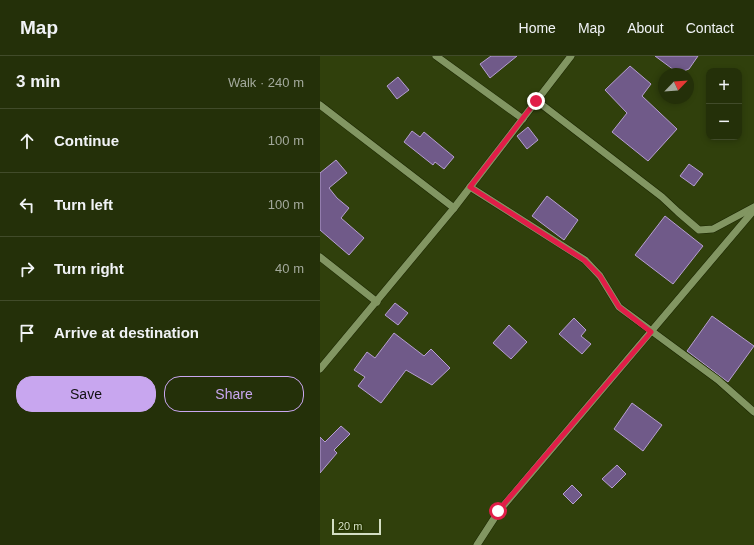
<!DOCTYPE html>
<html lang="en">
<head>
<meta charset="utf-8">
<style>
  :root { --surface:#243009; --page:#303c17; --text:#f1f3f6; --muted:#a3a99c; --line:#414b2a; --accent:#c8a6ef }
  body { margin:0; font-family:Helvetica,sans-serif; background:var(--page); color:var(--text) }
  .controls { position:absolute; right:12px; top:12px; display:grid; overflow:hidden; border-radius:8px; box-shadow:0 2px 6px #0003 }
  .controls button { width:36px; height:36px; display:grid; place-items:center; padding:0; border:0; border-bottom:1px solid var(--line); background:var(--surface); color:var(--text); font:20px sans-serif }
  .compass { position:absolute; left:338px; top:12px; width:36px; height:36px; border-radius:50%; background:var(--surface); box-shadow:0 2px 6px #0003; rotate:65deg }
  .scale { position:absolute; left:12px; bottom:10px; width:49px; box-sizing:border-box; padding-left:4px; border:2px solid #d3dec3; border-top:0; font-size:11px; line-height:14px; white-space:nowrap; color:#d3dec3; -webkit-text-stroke:3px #263600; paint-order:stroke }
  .stop { position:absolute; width:12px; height:12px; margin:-9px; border:3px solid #e11d48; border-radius:50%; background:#fff }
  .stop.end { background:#e11d48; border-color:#fff; box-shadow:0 1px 4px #0008 }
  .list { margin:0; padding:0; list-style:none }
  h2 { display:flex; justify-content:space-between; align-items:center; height:52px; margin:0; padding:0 16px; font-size:17px }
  h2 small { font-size:13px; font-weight:400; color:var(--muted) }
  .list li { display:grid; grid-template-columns:26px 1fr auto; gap:12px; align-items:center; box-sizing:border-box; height:64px; padding:0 16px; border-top:1px solid var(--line) }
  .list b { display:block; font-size:15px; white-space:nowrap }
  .list em { font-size:13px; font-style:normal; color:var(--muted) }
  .actions { display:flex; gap:8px; padding:12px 16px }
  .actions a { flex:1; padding:9px 0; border:1px solid var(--accent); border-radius:16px; text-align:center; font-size:14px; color:var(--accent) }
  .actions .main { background:var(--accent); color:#111 }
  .icon { flex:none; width:22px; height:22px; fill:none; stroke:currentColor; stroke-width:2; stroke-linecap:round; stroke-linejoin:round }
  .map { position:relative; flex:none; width:434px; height:489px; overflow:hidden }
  header { display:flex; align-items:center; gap:24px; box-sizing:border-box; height:56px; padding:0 20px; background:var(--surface); border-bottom:1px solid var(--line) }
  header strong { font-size:19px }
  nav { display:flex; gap:22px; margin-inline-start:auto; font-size:14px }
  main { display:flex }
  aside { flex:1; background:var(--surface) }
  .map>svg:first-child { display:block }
</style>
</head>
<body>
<header>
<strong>Map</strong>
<nav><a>Home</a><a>Map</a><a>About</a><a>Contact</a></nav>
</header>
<main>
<aside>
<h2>3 min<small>Walk · 240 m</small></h2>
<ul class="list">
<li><svg class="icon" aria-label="ahead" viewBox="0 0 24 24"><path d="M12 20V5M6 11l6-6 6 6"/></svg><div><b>Continue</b></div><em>100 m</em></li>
<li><svg class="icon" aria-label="left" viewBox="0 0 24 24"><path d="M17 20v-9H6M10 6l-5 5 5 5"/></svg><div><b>Turn left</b></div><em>100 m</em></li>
<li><svg class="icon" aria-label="right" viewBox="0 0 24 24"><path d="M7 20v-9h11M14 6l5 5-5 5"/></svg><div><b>Turn right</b></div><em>40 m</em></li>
<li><svg class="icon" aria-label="arrive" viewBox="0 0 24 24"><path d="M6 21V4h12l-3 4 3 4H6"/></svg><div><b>Arrive at destination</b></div></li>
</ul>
<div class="actions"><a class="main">Save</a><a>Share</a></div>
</aside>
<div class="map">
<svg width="434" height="489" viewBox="0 0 434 489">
  <rect width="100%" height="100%" fill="#30400c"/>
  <g fill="#705a89" stroke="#b69fd2">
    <polygon points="171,0 197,0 170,22 160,8"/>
    <polygon points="335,0 378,0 369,13 358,17"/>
    <polygon points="310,10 331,28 322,40 357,73 328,105 292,76 307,57 285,34"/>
    <polygon points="78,21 89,34 77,43 67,30"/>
    <polygon points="208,71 218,84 207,93 197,80"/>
    <polygon points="92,75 100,81 104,76 134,101 124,113 115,106 113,109 84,86"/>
    <polygon points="16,104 27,117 9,132 17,142 29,152 21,162 44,182 29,199 0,174 0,117"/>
    <polygon points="369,108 383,118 374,130 360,120"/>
    <polygon points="227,140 258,164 244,184 212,160"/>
    <polygon points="345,160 383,190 353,228 315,199"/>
    <polygon points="75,247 88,257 78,269 65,259"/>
    <polygon points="392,260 434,290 408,326 367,295"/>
    <polygon points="254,262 266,274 261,280 271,288 262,298 239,278"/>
    <polygon points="189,269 207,286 191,303 173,287"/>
    <polygon points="74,277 104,300 111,293 130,312 112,329 86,314 61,347 38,330 45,321 34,314 47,296 55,302"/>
    <polygon points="312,347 342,369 323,395 294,373"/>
    <polygon points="21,370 30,378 14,394 17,397 0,417 0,381 5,386"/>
    <polygon points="297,409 306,418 292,432 282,423"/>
    <polygon points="252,429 262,439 253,448 243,438"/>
  </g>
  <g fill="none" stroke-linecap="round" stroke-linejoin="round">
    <defs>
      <g id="minor">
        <polyline points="116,0 203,63"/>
        <polyline points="217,45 342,141 358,156 379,174 393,173 434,151"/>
        <polyline points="0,49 134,152"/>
        <polyline points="150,131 265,204 280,220 299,251 398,324 434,356"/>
        <polyline points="0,201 57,246"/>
        <polyline points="0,313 134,152 251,0"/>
        <polyline points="157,489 179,455 434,154"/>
      </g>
    </defs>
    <use href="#minor" stroke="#1a2500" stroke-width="8"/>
    <use href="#minor" stroke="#829662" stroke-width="7"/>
  </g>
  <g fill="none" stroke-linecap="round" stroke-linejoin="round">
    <polyline stroke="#e11d48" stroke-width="5" points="178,455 331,276 299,251 280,220 264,204 150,131 216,45"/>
  </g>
</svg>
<div class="controls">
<button>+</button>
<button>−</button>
</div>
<svg class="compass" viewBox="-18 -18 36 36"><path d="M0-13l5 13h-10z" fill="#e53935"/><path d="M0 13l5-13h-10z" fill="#a3a99c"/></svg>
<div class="scale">20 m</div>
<div class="stop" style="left:178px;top:455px"></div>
<div class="stop end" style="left:216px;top:45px"></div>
</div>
</main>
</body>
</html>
